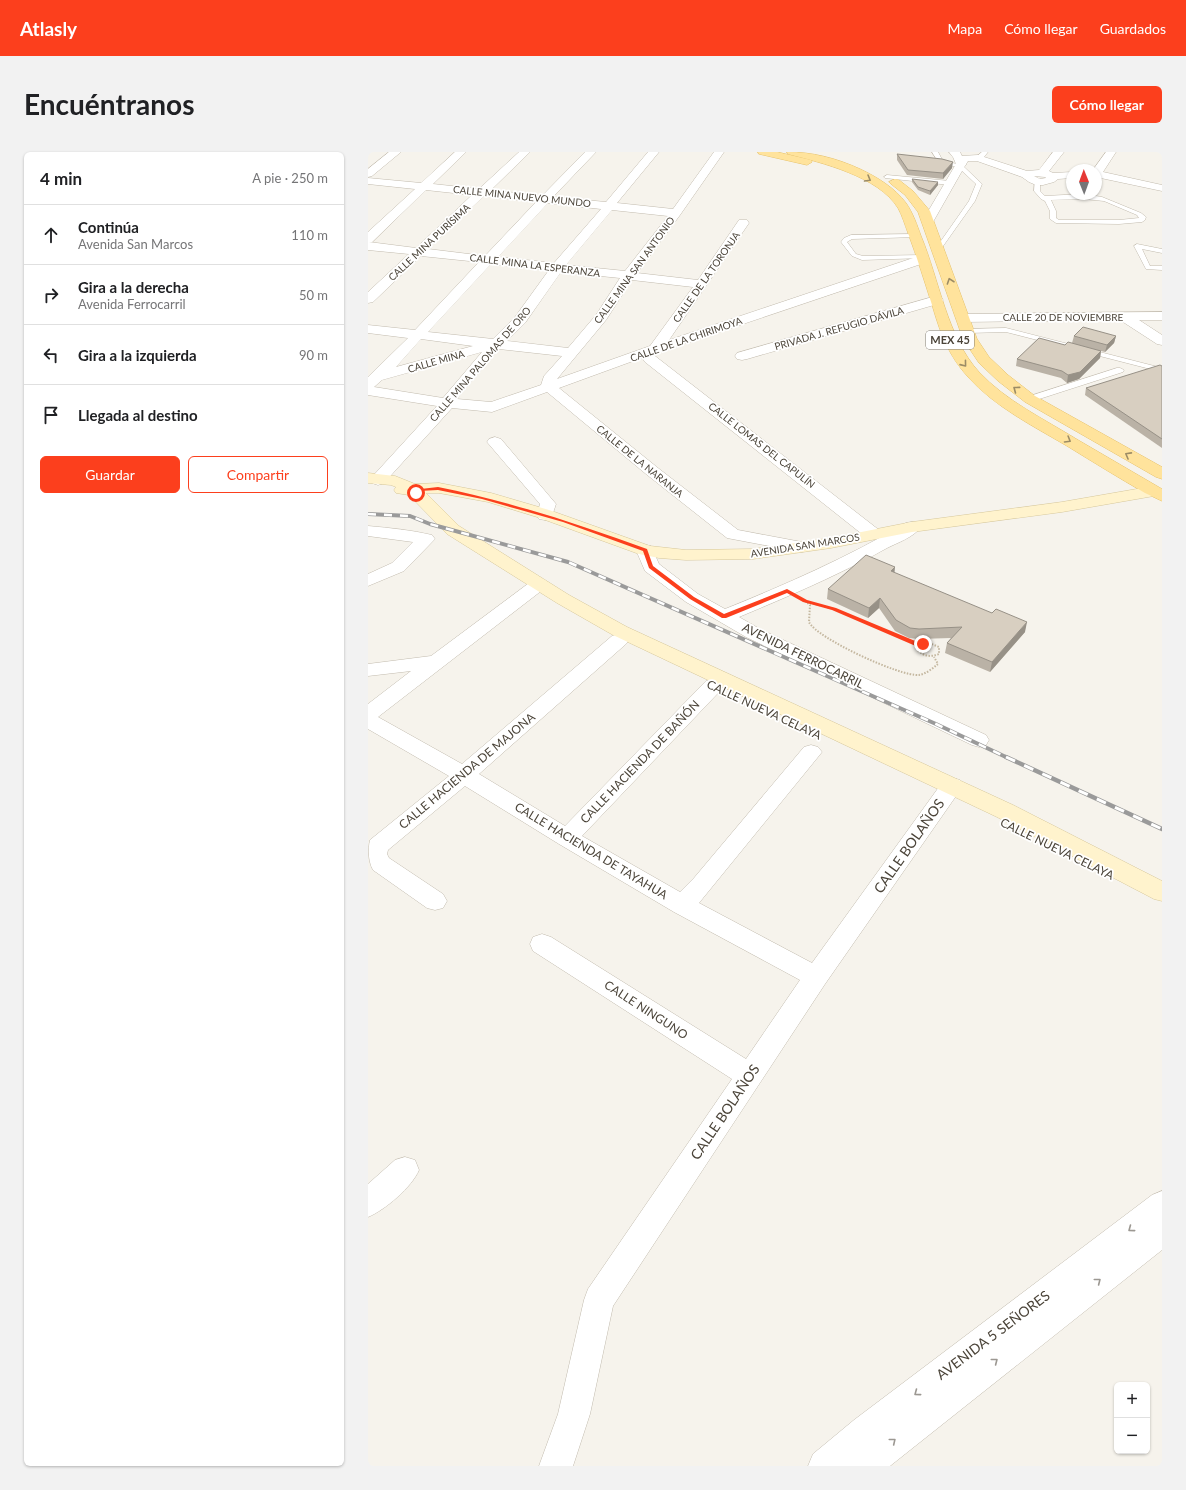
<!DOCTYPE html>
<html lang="es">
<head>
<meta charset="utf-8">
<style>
  :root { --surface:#fff; --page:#f2f2f2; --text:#202124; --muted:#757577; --line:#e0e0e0; --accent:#fc3f1d }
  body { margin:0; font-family:Lato,sans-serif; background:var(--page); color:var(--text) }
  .controls { position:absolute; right:12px; bottom:12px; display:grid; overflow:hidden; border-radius:6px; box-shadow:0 1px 3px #0004 }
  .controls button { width:36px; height:36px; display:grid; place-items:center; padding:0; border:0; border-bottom:1px solid var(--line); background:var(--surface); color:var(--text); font:20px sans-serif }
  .compass { position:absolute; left:698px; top:12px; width:36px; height:36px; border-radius:50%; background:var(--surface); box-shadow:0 1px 3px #0004; rotate:359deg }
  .stop { position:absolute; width:12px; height:12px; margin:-9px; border:3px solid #fc3f1d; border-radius:50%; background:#fff }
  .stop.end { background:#fc3f1d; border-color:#fff; box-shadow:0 1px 4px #0008 }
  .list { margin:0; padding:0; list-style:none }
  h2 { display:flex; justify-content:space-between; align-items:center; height:52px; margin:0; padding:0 16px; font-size:17px }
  h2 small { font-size:13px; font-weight:400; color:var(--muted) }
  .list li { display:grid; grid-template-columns:26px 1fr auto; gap:12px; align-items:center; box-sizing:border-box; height:60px; padding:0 16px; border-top:1px solid var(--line) }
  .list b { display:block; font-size:15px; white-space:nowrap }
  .list p { margin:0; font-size:13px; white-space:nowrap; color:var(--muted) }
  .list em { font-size:13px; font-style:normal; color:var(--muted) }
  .actions { display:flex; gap:8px; padding:12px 16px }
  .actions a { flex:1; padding:9px 0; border:1px solid var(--accent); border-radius:6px; text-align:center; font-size:14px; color:var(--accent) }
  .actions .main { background:var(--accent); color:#fff }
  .icon { flex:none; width:22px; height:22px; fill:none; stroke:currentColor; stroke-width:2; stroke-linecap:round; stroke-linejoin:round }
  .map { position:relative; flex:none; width:794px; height:1314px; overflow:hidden; border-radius:6px }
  header { display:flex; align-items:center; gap:24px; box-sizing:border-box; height:56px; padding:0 20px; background:var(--accent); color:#fff }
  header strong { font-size:19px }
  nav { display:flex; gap:22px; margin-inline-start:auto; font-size:14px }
  .intro { display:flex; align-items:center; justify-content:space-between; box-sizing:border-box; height:96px; padding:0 24px }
  h1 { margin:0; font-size:28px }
  .button { padding:10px 18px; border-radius:6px; background:var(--accent); color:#fff; font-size:14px; font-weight:700 }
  main { display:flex; gap:24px; padding:0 24px }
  aside { flex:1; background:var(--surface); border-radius:6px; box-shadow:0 1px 3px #0004 }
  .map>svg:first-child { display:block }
</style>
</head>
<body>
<header>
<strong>Atlasly</strong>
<nav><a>Mapa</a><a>Cómo llegar</a><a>Guardados</a></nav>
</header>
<div class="intro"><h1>Encuéntranos</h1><a class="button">Cómo llegar</a></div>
<main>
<aside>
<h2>4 min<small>A pie · 250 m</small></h2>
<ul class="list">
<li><svg class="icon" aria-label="ahead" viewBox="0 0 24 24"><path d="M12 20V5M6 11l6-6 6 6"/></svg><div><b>Continúa</b><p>Avenida San Marcos</p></div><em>110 m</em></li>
<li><svg class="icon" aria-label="right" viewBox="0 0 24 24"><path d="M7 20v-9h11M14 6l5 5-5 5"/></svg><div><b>Gira a la derecha</b><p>Avenida Ferrocarril</p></div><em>50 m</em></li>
<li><svg class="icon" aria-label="left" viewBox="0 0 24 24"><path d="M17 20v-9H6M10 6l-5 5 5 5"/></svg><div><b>Gira a la izquierda</b></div><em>90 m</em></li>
<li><svg class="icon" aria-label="arrive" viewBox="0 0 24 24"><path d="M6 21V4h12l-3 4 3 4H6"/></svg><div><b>Llegada al destino</b></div></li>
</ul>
<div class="actions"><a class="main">Guardar</a><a>Compartir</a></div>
</aside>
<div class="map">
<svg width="794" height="1314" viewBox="0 0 794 1314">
  <rect width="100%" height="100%" fill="#f6f3ec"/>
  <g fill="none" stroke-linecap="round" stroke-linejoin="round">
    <defs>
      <g id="service">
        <polygon points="564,0 570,0 575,9 594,13 614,32 607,49 573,97 571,98 568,96 601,49 608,32 590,15 571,11"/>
        <polygon points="614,0 620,0 616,5 608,7 608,5"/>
        <polygon points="519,23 582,29 585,31 582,33 517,26 516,25"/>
        <path d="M667,28L672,29V39L677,44L715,42L734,45L773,61L778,65L777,68L774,70L751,72L688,71L682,67V59L677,49L673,47L666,39ZM716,47L736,49L769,63L771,66L751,68H691L688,66V59L683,48Z"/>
        <polygon points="547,82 549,83 549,85 484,87 479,90 488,102 495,104 555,103 557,104 557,106 494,108 484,104 473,90 476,86 483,83"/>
        <polygon points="769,92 794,97 794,101 774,97 782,114 794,114 794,118 778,117 766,94"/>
        <polygon points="638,176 794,216 794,220 638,180 599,181 595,179 599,177"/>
        <polygon points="749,216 752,216 756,218 755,220 665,249 659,249 658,247 659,245"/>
      </g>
      <g id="minor">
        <polygon points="21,0 33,0 4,24 0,25 0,17"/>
        <path d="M87,0H98L65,32L111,37L151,0H162L123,38L174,44L217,0H228L185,45L238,50L280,0H291L249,51L305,57L346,0H356L312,63L269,121L330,128L371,68H379L381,71L301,188L551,104H559L561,107L559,110L283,203L287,204L511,378L514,382L511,386L505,387L499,386L277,210L275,207L276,205L191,236L290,316L370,378L439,391L442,395L439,399L433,400L359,386L278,322L179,240L124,260L84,256L16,331L10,333L4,331L2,328L4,325L69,254L0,243V225L40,186L0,181V173L47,178L111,110L53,104L5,150L0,151V140L41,102L0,98V80L47,37L0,32V26L53,31ZM58,38L104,43L48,96L1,90H4ZM116,44L168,50L117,104L60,97ZM180,51L233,57L186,111L130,105ZM244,58L300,64L257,119L198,113ZM123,112L181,118L147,165L125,187L60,180ZM193,120L252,126L228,163L200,196L139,189L157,171ZM264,128L325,135L282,194L189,227L238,168ZM53,187L105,194L28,215ZM131,197L194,204L176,224L173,233L123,250L89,247ZM114,200L75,246L6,235L14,228Z"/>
        <path d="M685,0H696L681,19L685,21L704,20V26L690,27L686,30L675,33H668L661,30L654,25L609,9H600L597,14L593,15L588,12L593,4L610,3L659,19L671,18ZM666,24L677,25L678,26L672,27Z"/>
        <polygon points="738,0 748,0 735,20 794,33 794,39 728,25 728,18 725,18"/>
        <polygon points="568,144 573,145 575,148 573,151 379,207 374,208 369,207 367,204 369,201"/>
        <polygon points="794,160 794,168 771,168 794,183 794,193 789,192 752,168 595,170 590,169 588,166 590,163 595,162"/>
        <polygon points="127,285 133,287 188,352 183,367 177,368 171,367 169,363 172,352 119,290 121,287"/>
        <path d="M544,370L550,371L553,375C546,385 529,391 519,396C471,423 421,444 371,465L392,477L618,583L621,588L618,593L611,595L604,593L378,485L318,450L277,419L268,398L271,394L277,393L283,394L291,412L330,442L357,457C419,432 480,405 538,371Z"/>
        <path d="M0,374C22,376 43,378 64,383L67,387L36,419L0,434V422L24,411L45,390L0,384Z"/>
        <path d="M171,426L177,428L180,432L177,436L10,565L94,612L244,484L251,482L258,484L261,488L258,492L111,622L197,674L338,529L345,527L352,529L355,534L352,539L214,684L312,740L326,726L436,595L443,593L450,595L454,600L450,605L331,751L444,811L576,628L584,626L592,628L595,634L457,832L245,1154L222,1262L205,1314H171L190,1262L216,1148L220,1137L364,927L165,799L162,792L165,785L174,782L183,785L378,907L432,828L306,760L191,692L97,634L20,698L19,702L21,706L75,742L79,749L75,756L67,758L59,756L5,718C0,709 0,697 2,688L81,624L0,577V552L43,519L0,524V512L63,504L165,428Z"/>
        <path d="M37,1005L47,1008L51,1018C44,1035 17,1058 0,1065V1032L27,1008Z"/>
      </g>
      <g id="tertiary">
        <polygon points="581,0 592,0 598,12 565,70 557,70 555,68 588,12 585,5"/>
        <polygon points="794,1039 794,1098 522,1314 440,1314 445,1302 486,1268 784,1043"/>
      </g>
      <polygon id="secondary" points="0,321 27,324 47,332 71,331 123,341 181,358 282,394 318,398 385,397 463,386 544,370 694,350 786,334 792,336 794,339 792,342 786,344 694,360 544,380 463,396 385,407 318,408 291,406 271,402 169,365 120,350 71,341 58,341 91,374 201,443 259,475 645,653 794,729 794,749 786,747 629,665 245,483 189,451 79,382 41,343 28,341 26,338 28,335 23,333 0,331"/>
      <g id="primary">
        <polygon points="390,0 409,0 443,8 444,10 439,13 391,2"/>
        <path d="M419,0C444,0 468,6 492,17C509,25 527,36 538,51C545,61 549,73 553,84C571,127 579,185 611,220C638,249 676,267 710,288C738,304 766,321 794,337V349L777,341C751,326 725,310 699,294C665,274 627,255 600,225C581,204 573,183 565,156C557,131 549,105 540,81C537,73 534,63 530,56C510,24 454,11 420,2Z"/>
        <polygon points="527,27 531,28 545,39 562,59 609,187 621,205 640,223 667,244 794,315 794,327 788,325 657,250 630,229 611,211 595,187 550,60 537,43 523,32 521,30"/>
      </g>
    </defs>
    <use href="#service" stroke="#c2bbae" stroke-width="1"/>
    <use href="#minor" stroke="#c2bbae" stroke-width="1"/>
    <use href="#tertiary" stroke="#c2bbae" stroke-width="1"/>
    <use href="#secondary" stroke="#d6c79b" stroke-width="1"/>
    <use href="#primary" stroke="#e6c16a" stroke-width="1"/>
    <g stroke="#c4b79f" stroke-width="2" stroke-dasharray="1.5 1.5" stroke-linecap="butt">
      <path d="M437,449L442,453L441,470C448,486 533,525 551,523C558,522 565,516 570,512L566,505"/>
      <polyline points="439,450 466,457 552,493"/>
      <path d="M561,491L571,495V502C563,505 556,505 550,498L552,493Z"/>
    </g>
    <use href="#service" fill="#fff" fill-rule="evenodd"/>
    <use href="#minor" fill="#fff" fill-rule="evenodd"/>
    <use href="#tertiary" fill="#fff" fill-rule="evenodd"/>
    <use href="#secondary" fill="#fff3cd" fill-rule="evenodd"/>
    <use href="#primary" fill="#ffe39c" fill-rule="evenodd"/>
    <defs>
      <polyline id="rail-far1" points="0,362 42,364 62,372 200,410 568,572 640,606"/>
      <polyline id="rail" points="638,605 794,677"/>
    </defs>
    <use href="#rail-far1" stroke="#9a9a9a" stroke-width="4"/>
    <use href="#rail" stroke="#9a9a9a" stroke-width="4.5"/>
    <use href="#rail-far1" stroke="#fff" stroke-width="2.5" stroke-dasharray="8" stroke-linecap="butt"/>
    <use href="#rail" stroke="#fff" stroke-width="3" stroke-dasharray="10" stroke-linecap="butt"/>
  </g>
  <g fill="#bab2a6">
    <polygon points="529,2 584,16 575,27 539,23 529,8"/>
    <polygon points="544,27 570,33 562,43 550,38 544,30"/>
    <polygon points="706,184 748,184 746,191 737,200 733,199 732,206 711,227 699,231 693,226 648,214 649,207 697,193 704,191"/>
    <polygon points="794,214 794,296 717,243 718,236"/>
    <polygon points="527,421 657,480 622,520 577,501 579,491 583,486 550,487 541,486 527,479 511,456 500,466 459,447 460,437"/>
  </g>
  <g fill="#979187">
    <polygon points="585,10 584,16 575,27 575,21"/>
    <polygon points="570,30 570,33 562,43 562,39"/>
    <polygon points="748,184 746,191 737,200 739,193"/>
    <polygon points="733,199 732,206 711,227 699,231 700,223"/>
    <polygon points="527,415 526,426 523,419"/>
    <polygon points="512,446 511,456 500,466 501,456"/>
    <polygon points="659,470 657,480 622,520 624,510"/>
  </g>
  <g fill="#d8cfc1" stroke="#979187">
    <polygon points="529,2 574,7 585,10 575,21 540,18"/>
    <polygon points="544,27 570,30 562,39 550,35"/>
    <polygon points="715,175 748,184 739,193 706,184"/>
    <polygon points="671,186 697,193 700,190 733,199 712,220 700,223 694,219 649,207"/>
    <polygon points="792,213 794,214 794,287 718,236"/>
    <polygon points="498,403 527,415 523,419 624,461 628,457 659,470 624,510 579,491 594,475 551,477 542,476 528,468 512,446 501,456 460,437"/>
  </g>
  <defs><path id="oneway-chevron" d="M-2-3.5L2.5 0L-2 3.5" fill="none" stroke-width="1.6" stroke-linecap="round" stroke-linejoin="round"/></defs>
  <g stroke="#9c8c66">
    <use href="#oneway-chevron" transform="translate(500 27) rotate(30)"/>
    <use href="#oneway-chevron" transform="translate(582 129) rotate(-109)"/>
    <use href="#oneway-chevron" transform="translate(596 212) rotate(51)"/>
    <use href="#oneway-chevron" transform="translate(648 237) rotate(-143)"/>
    <use href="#oneway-chevron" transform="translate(700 288) rotate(31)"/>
    <use href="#oneway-chevron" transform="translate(760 303) rotate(-151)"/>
  </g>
  <g stroke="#9c9892">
    <use href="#oneway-chevron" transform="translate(763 1077) rotate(143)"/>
    <use href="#oneway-chevron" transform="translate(730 1129) rotate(-38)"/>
    <use href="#oneway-chevron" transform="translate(627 1209) rotate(-38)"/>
    <use href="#oneway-chevron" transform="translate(549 1241) rotate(143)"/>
    <use href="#oneway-chevron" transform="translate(525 1289) rotate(-39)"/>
  </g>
  <path fill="#fc3f1d" d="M70,335C141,349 210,372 279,397L285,414L326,445L356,462L419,437L439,448L468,456L552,491L555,490L558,492L554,495H550L464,458L435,450L419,441L358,466H354L322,447L281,416L275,399L195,370L114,347L70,338L50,339L51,341L48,343L44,338Z"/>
  <g text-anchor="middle" stroke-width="3.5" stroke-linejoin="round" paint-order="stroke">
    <g font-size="10" fill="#4b4439" stroke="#fff">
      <text transform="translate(154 44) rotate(6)" y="4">CALLE MINA NUEVO MUNDO</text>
      <text transform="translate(61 90) rotate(-43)" y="4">CALLE MINA PURÍSIMA</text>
      <text transform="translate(167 113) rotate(7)" y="4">CALLE MINA LA ESPERANZA</text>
      <text transform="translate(266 118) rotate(-54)" y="4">CALLE MINA SAN ANTONIO</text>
      <text transform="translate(338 125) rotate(-55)" y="4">CALLE DE LA TORONJA</text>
      <text x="695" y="169">CALLE 20 DE NOVIEMBRE</text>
      <text transform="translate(471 176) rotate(-16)" y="4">PRIVADA J. REFUGIO DÁVILA</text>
      <text transform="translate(318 187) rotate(-19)" y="4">CALLE DE LA CHIRIMOYA</text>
      <text transform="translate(68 209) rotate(-16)" y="4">CALLE MINA</text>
      <text transform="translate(112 212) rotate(-49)" y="4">CALLE MINA PALOMAS DE ORO</text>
      <text transform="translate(394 293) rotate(38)" y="4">CALLE LOMAS DEL CAPULÍN</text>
      <text transform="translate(272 309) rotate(39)" y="4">CALLE DE LA NARANJA</text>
      <text transform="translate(437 393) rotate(-9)" y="4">AVENIDA SAN MARCOS</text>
    </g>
    <rect fill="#fff" stroke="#817c74" stroke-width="1" x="558" y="179" width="48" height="18" rx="3"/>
    <g font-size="11" font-weight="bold" fill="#4b4439">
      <text x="582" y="192">MEX 45</text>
    </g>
    <g font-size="12" fill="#4b4439" stroke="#fff">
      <text transform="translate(435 504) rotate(26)" y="4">AVENIDA FERROCARRIL</text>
      <text transform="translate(396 558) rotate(25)" y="4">CALLE NUEVA CELAYA</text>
      <text transform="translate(272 610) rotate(-46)" y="4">CALLE HACIENDA DE BAÑÓN</text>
      <text transform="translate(99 619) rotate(-40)" y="4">CALLE HACIENDA DE MAJONA</text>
      <text transform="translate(689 697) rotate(26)" y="4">CALLE NUEVA CELAYA</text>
      <text transform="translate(223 699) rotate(31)" y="4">CALLE HACIENDA DE TAYAHUA</text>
      <text transform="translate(278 858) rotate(33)" y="4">CALLE NINGUNO</text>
    </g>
    <g font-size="14" fill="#4b4439" stroke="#fff">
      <text transform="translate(541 694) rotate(-55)" y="5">CALLE BOLAÑOS</text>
      <text transform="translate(357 960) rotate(-56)" y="5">CALLE BOLAÑOS</text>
      <text transform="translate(625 1183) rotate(-37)" y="5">AVENIDA 5 SEÑORES</text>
    </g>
  </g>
</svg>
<div class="controls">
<button>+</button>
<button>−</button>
</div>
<svg class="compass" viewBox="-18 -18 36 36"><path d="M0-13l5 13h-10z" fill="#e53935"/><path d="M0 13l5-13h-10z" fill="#757577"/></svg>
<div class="stop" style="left:48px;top:341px"></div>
<div class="stop end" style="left:555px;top:492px"></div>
</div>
</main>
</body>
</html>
